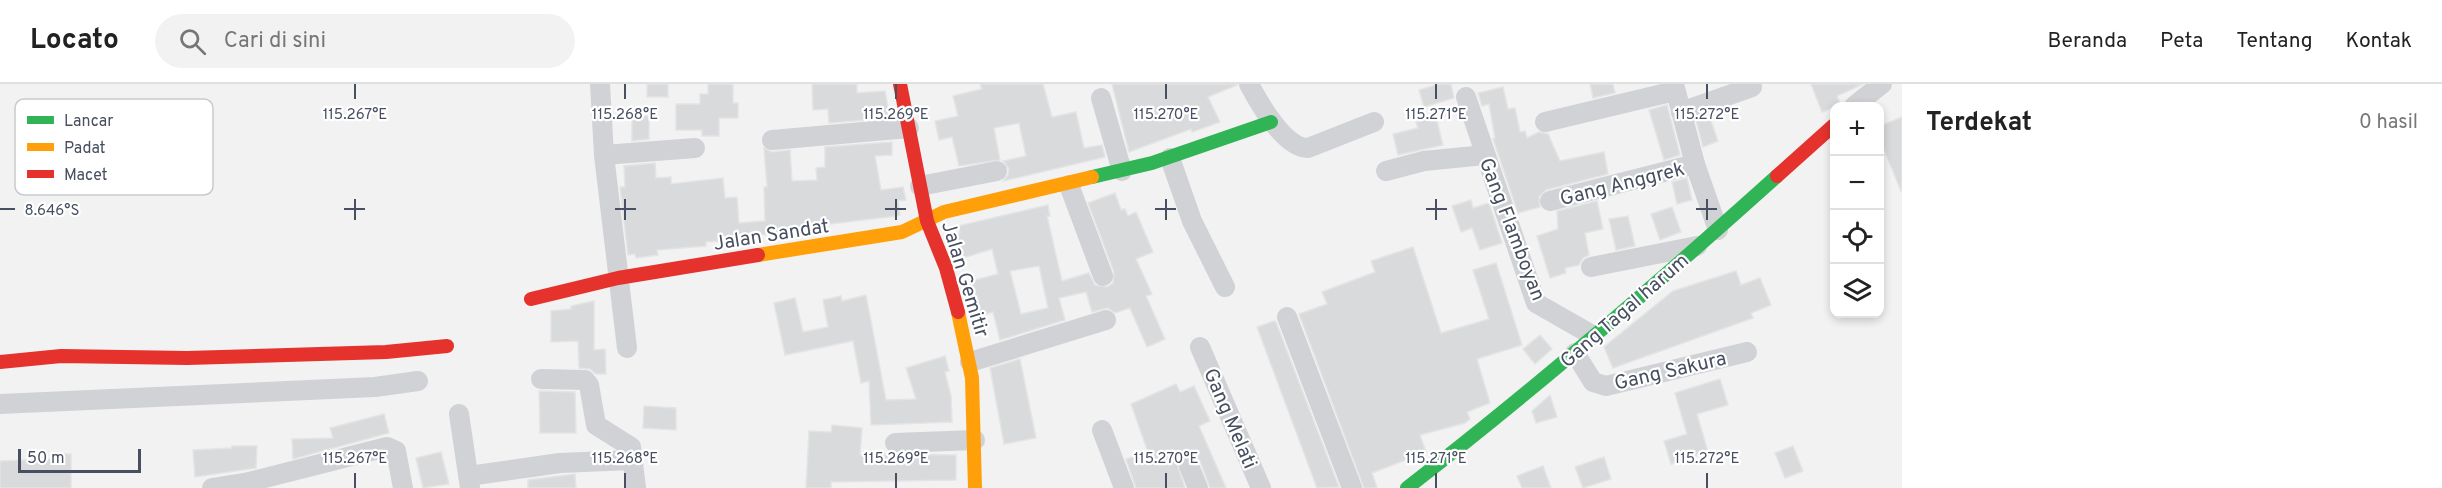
<!DOCTYPE html>
<html lang="id">
<head>
<meta charset="utf-8">
<style>
  :root { --surface:#fff; --page:#f2f2f2; --text:#222; --muted:#767676; --line:#e0e0e0 }
  body { margin:0; font-family:Overpass,sans-serif; background:var(--page); color:var(--text) }
  .controls { position:absolute; right:18px; top:18px; display:grid; overflow:hidden; border-radius:12px; box-shadow:0 3px 9px #0003 }
  .controls button { width:54px; height:54px; display:grid; place-items:center; padding:0; border:0; border-bottom:2px solid var(--line); background:var(--surface); color:var(--text); font:30px sans-serif }
  .scale { position:absolute; left:18px; bottom:15px; width:123px; box-sizing:border-box; padding-left:6px; border:3px solid #474f60; border-top:0; font-size:16px; line-height:21px; white-space:nowrap; color:#474f60; -webkit-text-stroke:4px #fff; paint-order:stroke }
  .list { margin:0; padding:0; list-style:none }
  h2 { display:flex; justify-content:space-between; align-items:center; height:78px; margin:0; padding:0 24px; font-size:26px }
  h2 small { font-size:20px; font-weight:400; color:var(--muted) }
  .icon { flex:none; width:33px; height:33px; fill:none; stroke:currentColor; stroke-width:2; stroke-linecap:round; stroke-linejoin:round }
  .map { position:relative; flex:none; width:1902px; height:404px; overflow:hidden }
  header { display:flex; align-items:center; gap:36px; box-sizing:border-box; height:84px; padding:0 30px; background:var(--surface); border-bottom:2px solid var(--line) }
  header strong { font-size:28px }
  nav { display:flex; gap:33px; margin-inline-start:auto; font-size:21px }
  .search { width:420px; height:54px; background:var(--page); display:flex; align-items:center; gap:15px; box-sizing:border-box; padding:0 21px; border-radius:33px; color:var(--muted); font-size:22px }
  main { display:flex }
  aside { flex:1; background:var(--surface) }
  .map>svg:first-child { display:block }
</style>
</head>
<body>
<header>
<strong>Locato</strong>
<div class="search"><svg class="icon" aria-label="search" viewBox="0 0 24 24"><circle cx="10" cy="10" r="6"/><path d="M15 15l6 6"/></svg>Cari di sini</div>
<nav><a>Beranda</a><a>Peta</a><a>Tentang</a><a>Kontak</a></nav>
</header>
<main>
<div class="map">
<svg width="1902" height="404" viewBox="0 0 1902 404">
  <rect width="100%" height="100%" fill="#f2f2f2"/>
  <g fill="#d9dadc" stroke="#e4e4e5" stroke-width="1.5" fill-rule="evenodd">
    <rect x="647" y="0" width="21" height="13"/>
    <polygon points="708,0 733,0 733,19 738,19 738,34 719,34 719,52 702,52 702,46 676,46 676,20 700,20 700,10 708,10"/>
    <polygon points="812,0 857,0 857,9 885,7 890,34 829,39 828,25 813,26"/>
    <polygon points="980,0 1043,0 1052,33 1076,28 1084,64 1102,61 1105,73 1003,97 1008,91 1009,85 1003,77 1026,72 1019,39 994,44 1000,76 959,82 952,53 939,56 935,37 958,32 953,12 982,5"/>
    <polygon points="1112,0 1237,0 1237,1 1208,13 1220,38 1192,48 1191,45 1129,68"/>
    <polygon points="1439,0 1451,0 1454,14 1424,23 1419,6"/>
    <polygon points="1590,0 1613,0 1615,9 1593,14"/>
    <polygon points="1811,0 1863,0 1837,12 1841,21 1822,28"/>
    <polygon points="1503,3 1508,25 1515,24 1520,48 1525,47 1527,54 1539,48 1548,50 1560,77 1604,68 1608,90 1546,106 1539,113 1540,123 1518,129 1493,55 1495,54 1489,20 1482,22 1478,9"/>
    <polygon points="1667,21 1680,71 1664,76 1649,26"/>
    <polygon points="1709,31 1718,57 1703,63 1696,36"/>
    <polygon points="632,32 649,32 649,55 632,57"/>
    <polygon points="1436,33 1443,61 1398,71 1393,50 1418,44 1416,38"/>
    <polygon points="1902,33 1902,107 1901,107 1880,56 1880,42"/>
    <polygon points="892,58 892,71 875,72 881,106 903,103 906,116 898,117 900,131 897,132 813,142 813,146 798,148 760,151 760,154 706,158 706,162 657,166 658,171 636,174 635,170 628,171 620,103 625,103 624,82 655,79 656,94 671,93 671,100 723,94 725,114 737,113 739,139 765,137 764,103 767,103 764,64 772,68 790,66 792,97 817,96 816,84 825,83 825,63"/>
    <polygon points="1687,94 1692,116 1677,120 1672,98"/>
    <path d="M1115,109L1121,126L1125,125L1128,132L1136,128L1153,168L1136,175L1152,210L1146,212L1165,255L1147,263L1130,224L1115,229L1108,224L1092,228L1086,208L1059,214L1065,236L1000,256L993,228L976,233L967,198L998,190L992,165L960,175L952,151L960,149L958,142L1048,121L1050,132H1047L1062,197L1089,189L1095,201L1107,203L1113,199L1114,188L1088,119ZM1039,182L1048,224L1021,230L1010,187Z"/>
    <polygon points="1471,116 1473,124 1489,119 1502,159 1480,166 1472,144 1461,148 1452,122"/>
    <polygon points="1597,117 1603,145 1585,149 1589,171 1583,174 1579,181 1565,184 1566,189 1550,194 1537,152 1558,145 1557,127"/>
    <polygon points="1672,123 1681,148 1660,156 1651,130"/>
    <polygon points="1628,132 1635,162 1616,166 1609,135"/>
    <polygon points="1413,163 1441,249 1489,235 1473,186 1496,179 1522,261 1477,275 1490,319 1467,328 1470,335 1465,339 1420,351 1426,368 1372,389 1377,404 1364,404 1299,230 1327,220 1322,208 1375,188 1371,177"/>
    <polygon points="1736,187 1741,201 1760,194 1771,221 1751,229 1753,234 1613,284 1604,263 1673,207"/>
    <polygon points="866,211 886,316 916,315 906,284 945,272 949,287 945,288 951,312 952,338 871,341 869,297 861,299 853,257 785,271 774,219 795,214 803,248 828,243 823,216 841,212 842,217"/>
    <polygon points="594,217 594,266 605,265 606,290 596,290 590,285 579,284 578,257 551,258 551,227 571,225 571,222"/>
    <polygon points="1274,237 1276,238 1339,403 1317,404 1257,243"/>
    <polygon points="1540,251 1552,265 1535,280 1523,265"/>
    <polygon points="1020,275 1036,354 1004,360 990,284"/>
    <polygon points="1720,295 1728,321 1697,330 1708,368 1671,380 1664,357 1687,350 1675,309"/>
    <polygon points="1176,300 1180,308 1194,302 1210,337 1199,342 1226,404 1210,404 1200,377 1190,370 1180,374 1177,380 1185,404 1136,404 1126,375 1148,368 1131,320"/>
    <polygon points="539,307 575,308 576,349 540,349"/>
    <polygon points="1550,311 1557,333 1536,339 1532,327"/>
    <polygon points="644,322 676,324 676,346 643,344"/>
    <polygon points="384,330 389,349 293,375 292,355 333,354 330,344"/>
    <polygon points="832,341 862,344 860,370 956,371 956,396 831,398 831,404 806,404 809,347 831,348"/>
    <polygon points="232,362 257,362 256,384 195,393 193,366 232,364"/>
    <polygon points="1793,362 1803,387 1785,394 1775,369"/>
    <polygon points="441,368 449,400 423,404 416,374"/>
    <polygon points="54,370 71,370 71,404 0,404 0,377 54,375"/>
    <polygon points="1604,373 1611,395 1583,404 1575,383"/>
    <polygon points="1543,382 1551,404 1522,404 1517,392"/>
    <polygon points="575,390 576,404 528,404 528,396"/>
  </g>
  <g fill="none" stroke-linecap="round" stroke-linejoin="round">
    <g stroke="#d0d2d5" stroke-width="20">
      <polyline points="600,0 604,71 627,264"/>
      <path d="M1249,0C1259,19 1284,64 1308,64L1374,38"/>
      <polyline points="1674,0 1695,80 1718,146"/>
      <polyline points="1466,13 1536,219 1592,251"/>
      <polyline points="1101,14 1122,87"/>
      <polyline points="1854,22 1882,0"/>
      <polyline points="1681,28 1752,3"/>
      <polyline points="1545,38 1675,7"/>
      <polyline points="772,56 909,44"/>
      <polyline points="604,71 695,64"/>
      <polyline points="1170,74 1192,137 1225,203"/>
      <polyline points="1386,87 1424,77 1485,71"/>
      <polyline points="1069,101 1103,192"/>
      <polyline points="920,102 997,87"/>
      <polyline points="1550,117 1695,80"/>
      <polyline points="1591,183 1697,162"/>
      <polyline points="1287,233 1352,404"/>
      <polyline points="1200,263 1261,404"/>
      <polyline points="1575,269 1593,298 1606,302 1747,268"/>
      <polyline points="970,278 1106,236"/>
      <polyline points="541,295 585,296 589,301 596,341 631,363 636,404"/>
      <polyline points="0,320 375,303 418,297"/>
      <polyline points="459,330 470,404"/>
      <polyline points="1102,346 1124,404"/>
      <polyline points="895,359 975,356"/>
      <polyline points="1189,382 1198,404"/>
      <polyline points="469,392 560,379 632,376"/>
      <polyline points="212,404 249,398 387,363 396,367 403,404"/>
    </g>
    <g stroke="#30b455" stroke-width="14">
      <polyline points="1092,93 1152,79 1271,38"/>
      <path d="M1407,404C1535,305 1657,200 1777,92"/>
    </g>
    <g stroke="#ff9f0a" stroke-width="14">
      <polyline points="758,171 902,148 944,128 1092,93"/>
      <polyline points="958,228 972,294 975,404"/>
    </g>
    <g stroke="#e5322d" stroke-width="14">
      <polyline points="900,0 927,137 946,184 958,228"/>
      <polyline points="1777,92 1834,41"/>
      <polyline points="531,215 618,194 758,171"/>
      <polyline points="0,278 61,272 187,274 386,268 447,262"/>
    </g>
  </g>
  <path fill="none" stroke="#474f60" stroke-width="2" d="M355,0V15M625,0V15M896,0V15M1166,0V15M1436,0V15M1707,0V15M355,115V136M625,115V136M896,115V136M1166,115V136M1436,115V136M1707,115V136M0,125H15M344,125H365M615,125H636M885,125H906M1155,125H1176M1426,125H1447M1696,125H1717M355,389V404M625,389V404M896,389V404M1166,389V404M1436,389V404M1707,389V404"/>
  <g text-anchor="middle" stroke-width="4.5" stroke-linejoin="round" paint-order="stroke">
    <g font-size="20" fill="#474f60" stroke="#fff">
      <text transform="translate(1622 99) rotate(-14)" y="7">Gang Anggrek</text>
      <text transform="translate(1513 145) rotate(69)" y="7">Gang Flamboyan</text>
      <text transform="translate(771 150) rotate(-9)" y="7">Jalan Sandat</text>
      <text transform="translate(966 195) rotate(73)" y="7">Jalan Gemitir</text>
      <text transform="translate(1624 226) rotate(-41)" y="7">Gang Tagal harum</text>
      <text transform="translate(1670 286) rotate(-13)" y="7">Gang Sakura</text>
      <text transform="translate(1231 334) rotate(67)" y="7">Gang Melati</text>
    </g>
  </g>
  <rect x="15" y="15" width="198" height="96" rx="9" fill="#fff" stroke="#c8cacf" stroke-width="1.5"/>
  <rect x="27" y="32" width="27" height="8" fill="#30b455"/>
  <rect x="27" y="59" width="27" height="8" fill="#ff9f0a"/>
  <rect x="27" y="86" width="27" height="8" fill="#e5322d"/>
  <g font-size="16" fill="#474f60">
    <text x="64" y="42">Lancar</text>
    <text x="64" y="69">Padat</text>
    <text x="64" y="96">Macet</text>
  </g>
  <g font-size="15" text-anchor="middle" fill="#474f60" stroke="#fff" stroke-width="4.5" stroke-linejoin="round" paint-order="stroke">
    <text x="355" y="35">115.267°E</text>
    <text x="625" y="35">115.268°E</text>
    <text x="896" y="35">115.269°E</text>
    <text x="1166" y="35">115.270°E</text>
    <text x="1436" y="35">115.271°E</text>
    <text x="1707" y="35">115.272°E</text>
    <text x="52" y="131">8.646°S</text>
    <text x="355" y="379">115.267°E</text>
    <text x="625" y="379">115.268°E</text>
    <text x="896" y="379">115.269°E</text>
    <text x="1166" y="379">115.270°E</text>
    <text x="1436" y="379">115.271°E</text>
    <text x="1707" y="379">115.272°E</text>
  </g>
</svg>
<div class="controls">
<button>+</button>
<button>−</button>
<button><svg class="icon" aria-label="locate" viewBox="0 0 24 24"><circle cx="12" cy="12" r="6"/><path d="M12 2v4M12 18v4M2 12h4M18 12h4"/></svg></button>
<button><svg class="icon" aria-label="layers" viewBox="0 0 24 24"><path d="M12 4l9 5-9 5-9-5zM3 14l9 5 9-5"/></svg></button>
</div>
<div class="scale">50 m</div>
</div>
<aside>
<h2>Terdekat<small>0 hasil</small></h2>
<ul class="list">
</ul>
</aside>
</main>
</body>
</html>
